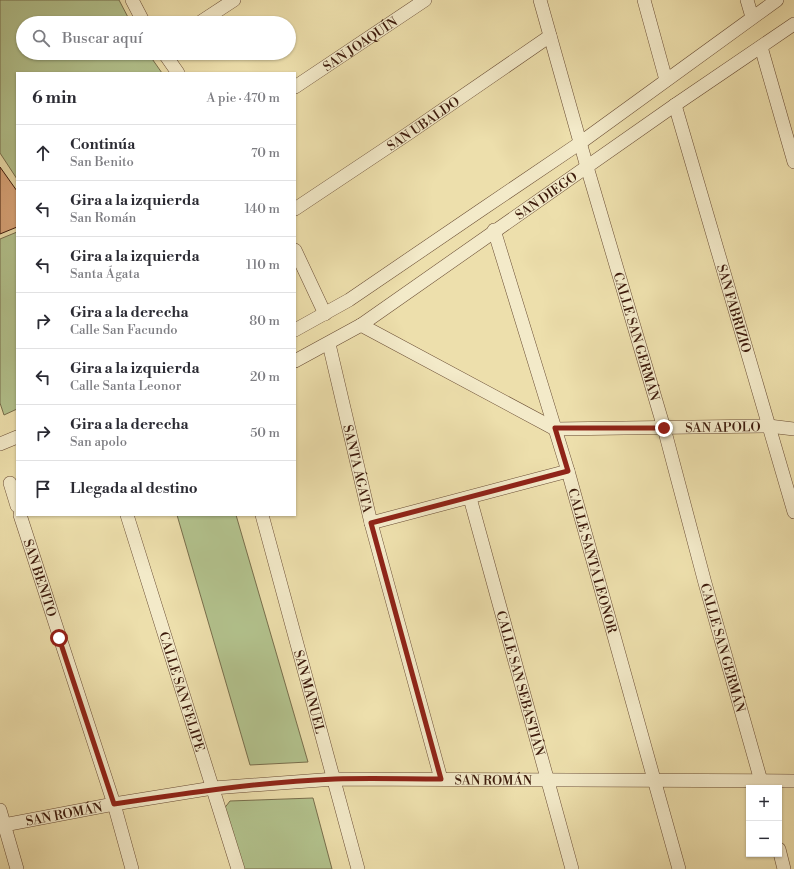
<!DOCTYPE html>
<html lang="es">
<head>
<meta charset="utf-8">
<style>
  :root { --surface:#fff; --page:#f2f2f3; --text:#2b2b33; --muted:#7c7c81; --line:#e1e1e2 }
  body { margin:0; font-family:"Libre Bodoni",serif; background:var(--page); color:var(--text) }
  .controls { position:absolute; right:12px; bottom:12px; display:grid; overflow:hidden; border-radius:0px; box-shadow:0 1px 3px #0004 }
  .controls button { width:36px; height:36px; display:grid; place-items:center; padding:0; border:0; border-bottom:1px solid var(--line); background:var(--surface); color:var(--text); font:20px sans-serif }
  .stop { position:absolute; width:12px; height:12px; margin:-9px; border:3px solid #8f2418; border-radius:50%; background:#fff }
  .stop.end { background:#8f2418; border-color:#fff; box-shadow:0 1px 4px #0008 }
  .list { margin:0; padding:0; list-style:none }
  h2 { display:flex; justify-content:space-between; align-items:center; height:52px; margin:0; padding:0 16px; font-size:17px }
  h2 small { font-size:13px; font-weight:400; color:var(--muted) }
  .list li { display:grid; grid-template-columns:26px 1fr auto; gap:12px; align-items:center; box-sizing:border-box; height:56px; padding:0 16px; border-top:1px solid var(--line) }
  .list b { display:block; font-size:15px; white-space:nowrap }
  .list p { margin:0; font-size:13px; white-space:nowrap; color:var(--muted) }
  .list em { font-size:13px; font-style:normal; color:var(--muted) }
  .icon { flex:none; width:22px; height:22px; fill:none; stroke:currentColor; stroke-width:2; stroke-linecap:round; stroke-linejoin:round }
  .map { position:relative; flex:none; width:794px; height:869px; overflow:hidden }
  .search { position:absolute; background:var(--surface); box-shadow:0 1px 3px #0004; left:16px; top:16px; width:280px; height:44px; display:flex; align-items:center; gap:10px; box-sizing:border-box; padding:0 14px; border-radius:22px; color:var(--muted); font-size:15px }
  .panel { position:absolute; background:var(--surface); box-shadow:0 1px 3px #0004; left:16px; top:72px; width:280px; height:444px; border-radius:0px }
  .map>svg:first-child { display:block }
</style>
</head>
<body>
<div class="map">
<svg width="794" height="869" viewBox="0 0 794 869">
  <rect width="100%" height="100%" fill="#eddfac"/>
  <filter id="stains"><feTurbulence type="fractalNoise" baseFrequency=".005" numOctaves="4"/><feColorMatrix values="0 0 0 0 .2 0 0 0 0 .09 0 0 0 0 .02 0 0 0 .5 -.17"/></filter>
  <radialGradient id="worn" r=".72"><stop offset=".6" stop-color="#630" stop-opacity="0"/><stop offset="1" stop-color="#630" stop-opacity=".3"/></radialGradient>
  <g fill="#b3c38e" stroke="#786e4c">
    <polygon points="0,0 119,0 131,23 23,23 23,53 148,53 162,73 17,73 17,179 0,153"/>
    <polygon points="17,232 17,409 4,415 0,403 0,239"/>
    <polygon points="177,515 236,515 308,762 250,765"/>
    <polygon points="313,798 332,869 243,869 223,810 230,801"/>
  </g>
  <polygon fill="#d9a479" stroke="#3c1a0b" points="0,167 17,191 17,227 0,234"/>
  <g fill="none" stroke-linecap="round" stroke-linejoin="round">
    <defs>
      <g id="street">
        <polyline points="132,0 144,23"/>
        <path id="s1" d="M540,0L587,167L664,428L705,583L763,788"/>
        <polyline points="644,0 666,80"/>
        <polyline points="747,0 752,17"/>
        <polyline points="199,23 234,0"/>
        <polyline points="761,47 794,162"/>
        <polyline points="164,53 178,73"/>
        <path id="s2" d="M295,87L425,0"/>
        <path id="s3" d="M675,105L794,512"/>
        <path id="s4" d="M295,209L409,133L550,36"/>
        <path id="s5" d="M494,230L568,471L679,869"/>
        <polyline points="295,250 325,314"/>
        <path id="s6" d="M361,325L555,429L769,426L794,429"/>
        <polyline points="295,330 349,300 481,210 580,143 777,0"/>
        <path id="s7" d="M329,344L371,523L441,779"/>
        <path id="s8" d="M295,361L361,325L675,105L794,24"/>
        <polyline points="0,444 17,437"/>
        <polyline points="10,483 17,506"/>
        <path id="s9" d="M470,498L572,869"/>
        <path id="s10" d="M20,515L114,804L132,869"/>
        <path id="s11" d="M127,515L238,869"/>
        <path id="s12" d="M262,515L358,869"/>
        <polyline points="371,523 568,471"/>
        <polyline points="0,810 17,869"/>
        <path id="s13" d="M4,825L114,804L213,788L335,779L794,781"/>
        <polyline points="779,849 784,869"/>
      </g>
    </defs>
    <use href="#street" stroke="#684b33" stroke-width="14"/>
    <use href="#street" stroke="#f3eac9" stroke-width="13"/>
  </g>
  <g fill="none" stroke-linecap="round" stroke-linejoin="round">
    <path stroke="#8f2418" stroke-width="5" d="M59,638L114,804C187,793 260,782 335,779C370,778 406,779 441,779L371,523L568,471L555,428H664"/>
  </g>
  <g text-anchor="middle" stroke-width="4" stroke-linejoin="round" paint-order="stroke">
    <g font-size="13" fill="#3c1a0b" stroke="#f3eac9">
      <text dy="5" stroke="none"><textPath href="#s2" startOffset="78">SAN JOAQUÍN</textPath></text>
      <text dy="5" stroke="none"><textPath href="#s4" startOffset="154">SAN UBALDO</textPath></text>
      <text dy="5" stroke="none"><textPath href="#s8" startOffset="301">SAN DIEGO</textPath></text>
      <text dy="5" stroke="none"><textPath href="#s3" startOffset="212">SAN FABRIZIO</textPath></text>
      <text dy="5" stroke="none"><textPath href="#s1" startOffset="350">CALLE SAN GERMÁN</textPath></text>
      <text dy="5" stroke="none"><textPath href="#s6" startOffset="388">SAN APOLO</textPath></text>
      <text dy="5" stroke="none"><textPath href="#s7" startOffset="128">SANTA ÁGATA</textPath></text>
      <text dy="5" stroke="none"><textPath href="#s5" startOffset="345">CALLE SANTA LEONOR</textPath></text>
      <text dy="5" stroke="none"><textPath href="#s10" startOffset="66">SAN BENITO</textPath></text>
      <text dy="5" stroke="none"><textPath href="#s1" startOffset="673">CALLE SAN GERMÁN</textPath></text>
      <text dy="5" stroke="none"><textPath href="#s9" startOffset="192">CALLE SAN SEBASTIÁN</textPath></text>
      <text dy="5" stroke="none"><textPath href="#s11" startOffset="185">CALLE SAN FELIPE</textPath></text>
      <text dy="5" stroke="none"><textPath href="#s12" startOffset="183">SAN MANUEL</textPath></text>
      <text dy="5" stroke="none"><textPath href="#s13" startOffset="493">SAN ROMÁN</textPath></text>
      <text dy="5" stroke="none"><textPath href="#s13" startOffset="61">SAN ROMÁN</textPath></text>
    </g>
  </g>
  <rect width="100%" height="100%" filter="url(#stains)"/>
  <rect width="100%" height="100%" fill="url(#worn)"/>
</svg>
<div class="controls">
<button>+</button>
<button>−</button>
</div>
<div class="stop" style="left:59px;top:638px"></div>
<div class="stop end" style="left:664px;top:428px"></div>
<div class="search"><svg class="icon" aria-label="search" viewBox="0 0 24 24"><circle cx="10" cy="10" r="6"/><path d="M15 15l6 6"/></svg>Buscar aquí</div>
<section class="panel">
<h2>6 min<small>A pie · 470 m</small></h2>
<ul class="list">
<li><svg class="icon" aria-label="ahead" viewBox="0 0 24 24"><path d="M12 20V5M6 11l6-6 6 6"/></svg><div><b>Continúa</b><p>San Benito</p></div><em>70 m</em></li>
<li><svg class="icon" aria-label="left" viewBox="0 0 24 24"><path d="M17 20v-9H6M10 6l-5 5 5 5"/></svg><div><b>Gira a la izquierda</b><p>San Román</p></div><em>140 m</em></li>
<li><svg class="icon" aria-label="left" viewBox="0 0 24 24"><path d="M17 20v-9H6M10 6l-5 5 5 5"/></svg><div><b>Gira a la izquierda</b><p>Santa Ágata</p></div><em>110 m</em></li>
<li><svg class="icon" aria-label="right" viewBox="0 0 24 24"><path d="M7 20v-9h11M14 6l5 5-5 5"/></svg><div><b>Gira a la derecha</b><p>Calle San Facundo</p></div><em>80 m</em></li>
<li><svg class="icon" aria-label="left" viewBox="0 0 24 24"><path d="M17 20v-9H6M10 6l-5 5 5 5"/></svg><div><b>Gira a la izquierda</b><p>Calle Santa Leonor</p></div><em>20 m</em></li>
<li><svg class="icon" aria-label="right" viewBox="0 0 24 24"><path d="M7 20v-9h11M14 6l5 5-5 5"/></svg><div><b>Gira a la derecha</b><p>San apolo</p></div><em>50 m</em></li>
<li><svg class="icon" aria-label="arrive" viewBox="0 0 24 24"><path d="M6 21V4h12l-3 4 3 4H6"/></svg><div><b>Llegada al destino</b></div></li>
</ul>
</section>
</div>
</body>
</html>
